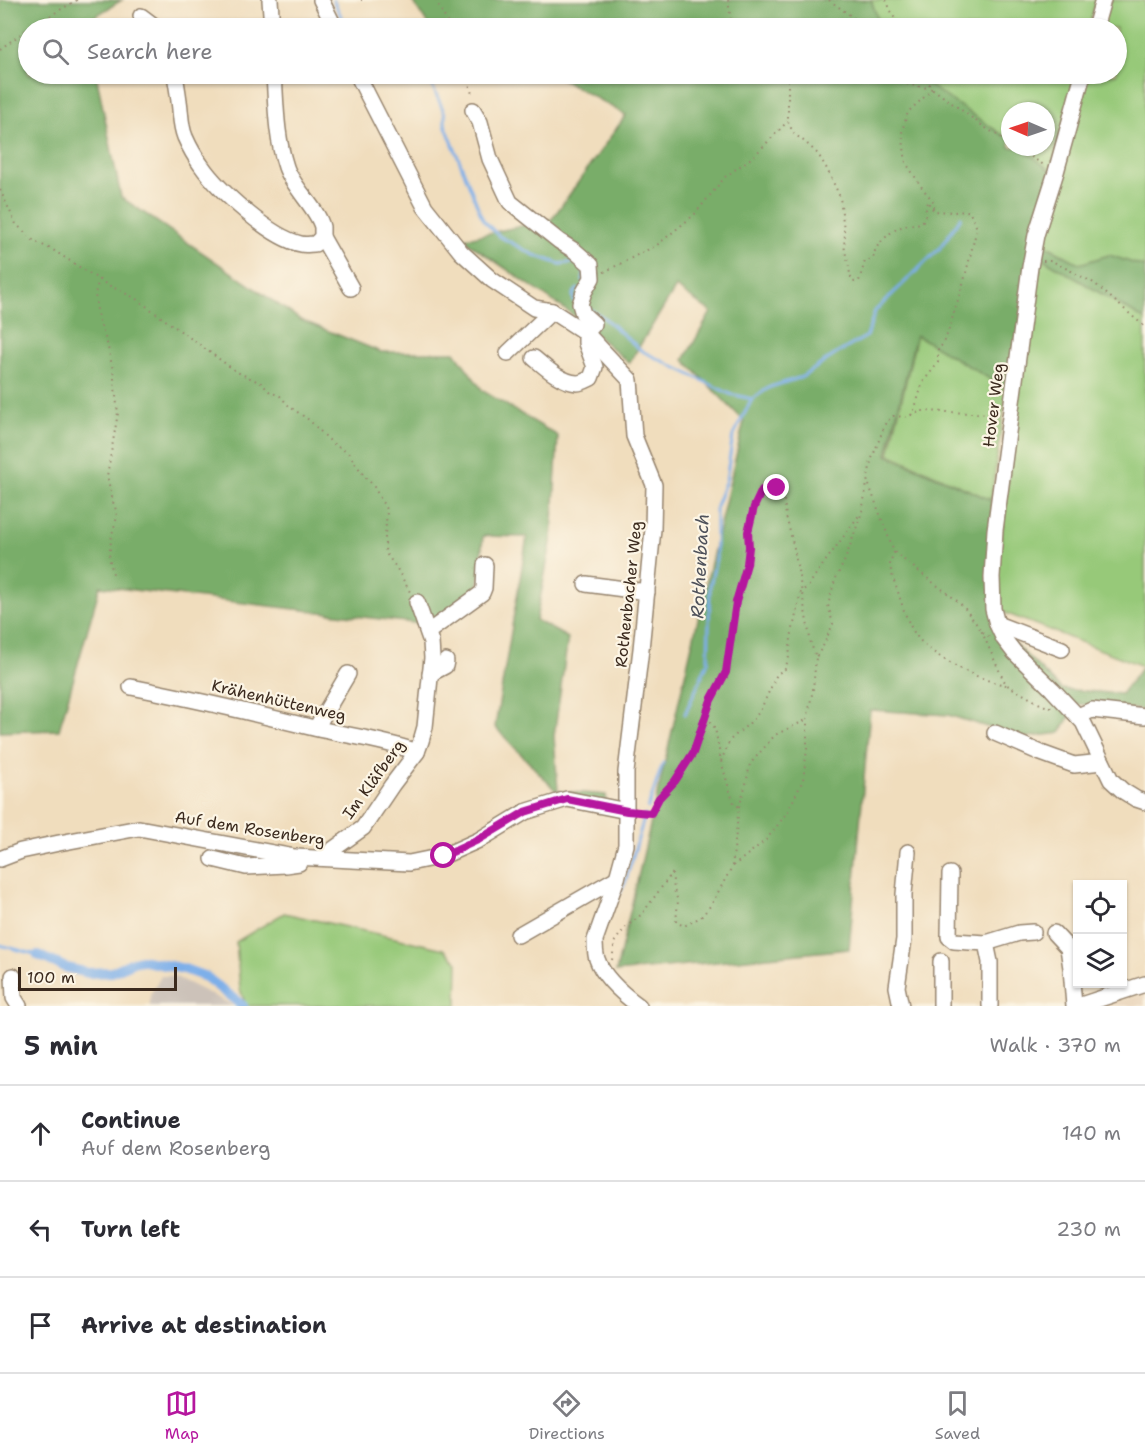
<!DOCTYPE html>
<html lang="en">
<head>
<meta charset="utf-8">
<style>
  :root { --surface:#fff; --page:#f7f7f7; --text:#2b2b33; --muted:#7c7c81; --line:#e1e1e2; --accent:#b5179e }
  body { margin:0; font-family:"Shantell Sans",sans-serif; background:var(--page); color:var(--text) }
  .controls { position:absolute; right:18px; bottom:18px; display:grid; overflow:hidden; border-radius:0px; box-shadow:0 2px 4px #0004 }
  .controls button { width:54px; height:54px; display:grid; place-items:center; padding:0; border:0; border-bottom:2px solid var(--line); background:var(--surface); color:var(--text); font:30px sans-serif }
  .compass { position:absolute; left:1001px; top:102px; width:54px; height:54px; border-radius:50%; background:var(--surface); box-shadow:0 2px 4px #0004; rotate:272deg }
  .scale { position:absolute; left:18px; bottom:15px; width:159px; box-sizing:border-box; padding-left:6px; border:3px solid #3b2a1e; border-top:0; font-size:16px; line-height:21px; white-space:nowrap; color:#3b2a1e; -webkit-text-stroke:4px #fcf5e5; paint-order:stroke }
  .stop { position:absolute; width:18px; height:18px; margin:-14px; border:4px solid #b5179e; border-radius:50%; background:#fff }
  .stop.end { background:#b5179e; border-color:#fff; box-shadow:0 2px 6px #0008 }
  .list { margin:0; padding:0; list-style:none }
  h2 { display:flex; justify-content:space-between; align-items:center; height:78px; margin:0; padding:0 24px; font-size:26px }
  h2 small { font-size:20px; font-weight:400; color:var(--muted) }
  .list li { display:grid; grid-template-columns:39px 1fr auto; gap:18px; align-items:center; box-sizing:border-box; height:96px; padding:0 24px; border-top:2px solid var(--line) }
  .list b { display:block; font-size:22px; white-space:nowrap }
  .list p { margin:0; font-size:20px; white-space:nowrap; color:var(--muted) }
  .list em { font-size:20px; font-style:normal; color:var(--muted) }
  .icon { flex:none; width:33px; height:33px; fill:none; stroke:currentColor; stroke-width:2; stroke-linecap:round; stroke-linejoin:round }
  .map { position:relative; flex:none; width:1145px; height:1006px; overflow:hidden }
  .search { position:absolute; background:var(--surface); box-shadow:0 2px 4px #0004; left:18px; right:18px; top:18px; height:66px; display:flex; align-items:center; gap:15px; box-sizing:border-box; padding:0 21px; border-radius:33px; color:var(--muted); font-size:22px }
  .sheet { height:366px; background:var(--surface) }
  nav { display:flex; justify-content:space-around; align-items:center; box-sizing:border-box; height:84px; border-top:2px solid var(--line); background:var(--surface); font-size:16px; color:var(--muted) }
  nav a { display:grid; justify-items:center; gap:3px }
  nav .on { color:var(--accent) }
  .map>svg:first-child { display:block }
</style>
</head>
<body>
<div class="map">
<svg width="1145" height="1006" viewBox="0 0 1145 1006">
  <rect width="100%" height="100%" fill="#fcf5e5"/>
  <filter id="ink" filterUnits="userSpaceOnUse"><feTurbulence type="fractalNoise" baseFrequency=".0167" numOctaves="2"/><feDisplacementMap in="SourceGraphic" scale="12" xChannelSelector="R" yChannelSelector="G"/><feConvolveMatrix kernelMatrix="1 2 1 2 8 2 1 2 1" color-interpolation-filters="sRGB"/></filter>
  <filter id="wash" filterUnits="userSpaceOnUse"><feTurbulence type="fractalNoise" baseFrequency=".008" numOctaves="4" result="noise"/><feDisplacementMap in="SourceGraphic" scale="24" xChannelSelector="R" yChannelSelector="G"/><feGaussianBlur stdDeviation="1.35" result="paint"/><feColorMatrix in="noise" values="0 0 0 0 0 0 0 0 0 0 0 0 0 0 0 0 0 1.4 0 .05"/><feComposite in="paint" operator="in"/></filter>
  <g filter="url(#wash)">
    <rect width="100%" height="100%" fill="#f0ddbd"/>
    <polygon fill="#e7d0b5" points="1145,994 1145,1006 1103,1006 1116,1002"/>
    <polygon fill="#ccc2b9" points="161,976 174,976 234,1006 150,1006 150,995"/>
    <g fill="#97c979" stroke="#697a4c" stroke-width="1.5">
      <polygon points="871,0 1096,0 1089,28 881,28"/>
      <polygon points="1106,0 1145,0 1145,267 1109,255 1080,264 1044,244 1040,257 1145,320 1145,667 1000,611 997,576 1032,267 1087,74 1116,74 1116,28 1099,28"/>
      <polygon points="912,74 1077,74 1051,171 1021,147 1046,147 1046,111 1010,111 1010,140"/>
      <polygon points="917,334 1007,389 991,500 889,454"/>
      <polygon points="284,913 444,949 458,962 457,1006 246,1006 240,989 236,942"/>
    </g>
    <g fill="#79ad69" stroke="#5a6c44" stroke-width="1.5">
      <polygon points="0,0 122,0 84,23 85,28 28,28 28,74 96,74 121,197 301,320 381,352 455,352 483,391 558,436 552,538 536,620 568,638 554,736 558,791 606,795 605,804 559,794 495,727 527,537 483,536 479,582 476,593 431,625 100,586 59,730 0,732"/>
      <polygon points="412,0 871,0 881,28 430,28"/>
      <polygon points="553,74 912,74 1010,140 1010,147 1021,147 1051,171 1007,389 916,335 887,455 991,500 1000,611 1010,639 1061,689 1121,694 1143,666 1145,667 1145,710 1077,704 1060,733 1023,738 948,715 870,710 849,949 616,972 744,421 684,360 711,312 676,287 629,363 573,315 463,239 552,219 626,115"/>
      <polygon points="1043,244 1080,264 1109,255 1145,267 1145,320 1040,257"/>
    </g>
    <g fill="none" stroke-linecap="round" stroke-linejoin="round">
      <g stroke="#7dafe9" stroke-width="3">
        <polyline points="333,0 347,28"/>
        <polyline points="427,74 445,114 445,124 483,220 499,236 534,255 560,264 577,262 585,272 583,281"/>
        <polyline points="574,301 573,294 578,289"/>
        <polyline points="587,308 603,317 642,351 730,394 752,399 733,436 726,480 716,506 716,558 710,586 708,662 685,714"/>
        <polyline points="752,399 770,387 802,377 836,354 867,336 875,311 940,248 961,217"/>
        <polyline points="648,808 663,763"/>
        <polyline points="618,896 625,883 645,815"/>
        <polyline points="0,945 38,955"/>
      </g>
      <polyline stroke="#7dafe9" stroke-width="10" points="38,955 64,967 88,973 112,972 133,962 141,960 184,969 206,977 243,1006"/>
    </g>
  </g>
  <g filter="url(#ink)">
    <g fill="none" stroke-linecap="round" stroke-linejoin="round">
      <defs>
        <g id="minor">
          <polyline points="270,0 272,28"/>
          <polyline points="321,0 335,28"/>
          <polyline points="141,16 157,28"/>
          <polyline points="1095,28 1103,0"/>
          <path d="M175,74C176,82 178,92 179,101C181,113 180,125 185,137C189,146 195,157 201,165C218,190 271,238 301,244C305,245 310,244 315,244L322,237C322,236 322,228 322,227C318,209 293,188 286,167C276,137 276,105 274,74"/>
          <path d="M357,74L425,207L461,252L492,280L534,308L552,311L586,333L630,380L634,436L654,485L653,529L641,649L626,772V845L617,878L595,940C595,946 595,953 597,959C603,977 624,995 639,1006"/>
          <polyline points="1083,74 1056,172 1036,235 1030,267 995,530 992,577 993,609 997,624 1004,639 1014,652 1052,689 1083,722 1111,780 1123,791 1136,799 1145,802"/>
          <polyline points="473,110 480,122 490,159 510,202 559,241 575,251 591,265 592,278 584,292 580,304 583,314 594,324 586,333"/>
          <polyline points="322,237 351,288"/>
          <polyline points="508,353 552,311"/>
          <path d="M534,358C546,368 561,382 577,383C582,383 587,380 591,378L595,367L586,343V333"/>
          <polyline points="586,584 647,592"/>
          <polyline points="997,624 1062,649"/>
          <polyline points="428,632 482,593 484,588 485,565"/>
          <polyline points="430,674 445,666 446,661"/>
          <path d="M131,687C193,699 253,713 314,728C349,736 384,740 417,752"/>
          <polyline points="1078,716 1092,710 1145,716"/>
          <polyline points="316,728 348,674"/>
          <polyline points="995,733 1041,753 1074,765 1102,762"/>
          <polyline points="321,858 363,828 392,785 417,752 421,741 425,727 432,658 431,642 417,602"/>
          <polyline points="0,859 21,851 59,843 139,828 295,857 409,863 443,856 479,840 525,812 567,799 627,811"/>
          <polyline points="213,859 246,867 285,865 299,863 300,860"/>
          <polyline points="950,874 949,937 954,941 986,943 990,962 990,1006"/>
          <polyline points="1054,933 1068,948 1071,968 1074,1006"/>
          <polyline points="518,935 617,878"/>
          <polyline points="986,943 1019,933 1033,932"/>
          <polyline points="941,961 941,1006"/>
          <polyline points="13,976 14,998 19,1006"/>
          <polyline points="901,1006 897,987 904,939 904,894 908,852"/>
          <polyline points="1078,1006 1145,984"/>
        </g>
      </defs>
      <use href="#minor" stroke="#96846e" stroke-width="18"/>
      <g stroke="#96846e" stroke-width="2" stroke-dasharray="1.5 4.5" stroke-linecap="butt">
        <polyline points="361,0 362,0"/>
        <polyline points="436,0 450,28"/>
        <polyline points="728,0 732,28"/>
        <polyline points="829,0 855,19 861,28"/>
        <polyline points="886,0 899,28"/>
        <polyline points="29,28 77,0"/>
        <polyline points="0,49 28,29"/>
        <polyline points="466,74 473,97"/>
        <path d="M788,74V121L793,133L805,142L818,154L827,169L840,197L845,238C843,247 846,254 848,263C850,270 849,275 853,282L859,281L865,261L873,259C875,248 877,246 885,238C897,226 905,225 922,223L925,216L927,201L934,211L954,212L969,211L977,228L965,277L949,329L944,343L938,349V363L923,382L915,408L911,415L907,417L893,416L886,422L871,461L862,512L845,560L835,580L828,605L833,624L823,646L816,657"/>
        <polyline points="885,74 906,84 933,89"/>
        <polyline points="922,74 933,89 984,127 1010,143"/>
        <polyline points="933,89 908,112 902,131 906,163 923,189 933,201 933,208"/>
        <polyline points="1016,147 1044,165"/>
        <polyline points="0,190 16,224 34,241 53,250 106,284 135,298 237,372 261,383 270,392 280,396 290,407 309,420 332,443 348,453 365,477 373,485 387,511 385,535 385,549 387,555 396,567 410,592"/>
        <polyline points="1043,261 1052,261 1094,283 1145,327"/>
        <polyline points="604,272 657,245 694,215 725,177 754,156 788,121"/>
        <polyline points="99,279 95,294 98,318 107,343 113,370 118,413 107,476 113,502 116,510 117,517 112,534 109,557 114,578"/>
        <polyline points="911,415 922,411 997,414"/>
        <polyline points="869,485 894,552 927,578 950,595 963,606 981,630"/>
        <path d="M894,552C893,556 890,561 890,565C891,573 895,584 898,592C903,608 908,625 918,638C934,658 982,682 1007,685"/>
        <polyline points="989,637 981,630 1003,679 1007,685 1042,705 1052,708"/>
        <polyline points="706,717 715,728 721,761 730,792 734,803 739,807 732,867"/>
        <polyline points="721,761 730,740 754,719 761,709 777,674 785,669 789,657 791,638 801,591 808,587 814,577 860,514"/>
        <polyline points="739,807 746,784 750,764 775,735 806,720"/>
        <polyline points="638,811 650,813 659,798 675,781 693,753 711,701 726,672 736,602 747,564 749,547 748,532 754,507 762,490 777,488 784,500 786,516 794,548 811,644 816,657 813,689 807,720 807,749 803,780 787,813 766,840 732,867 711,905 701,917 684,926 676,922 678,901 674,890 672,873"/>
        <polyline points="612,960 615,941 625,928 642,914 672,873"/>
      </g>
      <use href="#minor" stroke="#fff" stroke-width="15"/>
    </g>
  </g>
  <g fill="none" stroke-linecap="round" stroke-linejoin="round" filter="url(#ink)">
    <polyline stroke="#b5179e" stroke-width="8" points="444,856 478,840 525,812 567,799 627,811 651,813 659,798 675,781 693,753 711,700 726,672 736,602 747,564 749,547 748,532 754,507 762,490 777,488"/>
  </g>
  <g text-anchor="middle" stroke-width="4.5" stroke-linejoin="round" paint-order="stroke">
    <g font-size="16" fill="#3b2a1e" stroke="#fcf5e5">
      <text transform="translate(993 405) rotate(-83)" y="6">Hover Weg</text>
      <text transform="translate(628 594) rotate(-84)" y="6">Rothenbacher Weg</text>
      <text transform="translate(279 700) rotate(13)" y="6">Krähenhüttenweg</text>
      <text transform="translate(373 779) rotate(-54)" y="6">Im Kläfberg</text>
      <text transform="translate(250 828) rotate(9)" y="6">Auf dem Rosenberg</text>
    </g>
    <g font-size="18" font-style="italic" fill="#4f525b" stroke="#fcf5e5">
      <text transform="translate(700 566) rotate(-87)" y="6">Rothenbach</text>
    </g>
  </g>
</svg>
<div class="controls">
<button><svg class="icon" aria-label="locate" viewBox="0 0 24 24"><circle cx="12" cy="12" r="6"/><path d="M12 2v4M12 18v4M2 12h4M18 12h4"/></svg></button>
<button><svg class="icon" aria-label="layers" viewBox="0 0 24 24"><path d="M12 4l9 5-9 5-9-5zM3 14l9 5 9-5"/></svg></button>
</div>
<svg class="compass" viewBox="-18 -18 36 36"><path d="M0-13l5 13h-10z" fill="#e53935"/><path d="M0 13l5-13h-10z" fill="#7c7c81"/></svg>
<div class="scale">100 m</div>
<div class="stop" style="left:444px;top:856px"></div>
<div class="stop end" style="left:777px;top:488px"></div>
<div class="search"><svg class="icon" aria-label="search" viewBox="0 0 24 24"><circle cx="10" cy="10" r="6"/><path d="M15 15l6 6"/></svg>Search here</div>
</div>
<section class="sheet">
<h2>5 min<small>Walk · 370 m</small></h2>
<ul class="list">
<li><svg class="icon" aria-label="ahead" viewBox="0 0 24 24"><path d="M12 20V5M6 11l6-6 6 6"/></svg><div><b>Continue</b><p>Auf dem Rosenberg</p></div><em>140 m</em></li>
<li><svg class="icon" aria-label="left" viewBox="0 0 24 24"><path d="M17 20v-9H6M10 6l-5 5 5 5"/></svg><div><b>Turn left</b></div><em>230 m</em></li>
<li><svg class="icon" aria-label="arrive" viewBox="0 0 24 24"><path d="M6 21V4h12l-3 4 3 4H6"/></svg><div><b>Arrive at destination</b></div></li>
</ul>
</section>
<nav>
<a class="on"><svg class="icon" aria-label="map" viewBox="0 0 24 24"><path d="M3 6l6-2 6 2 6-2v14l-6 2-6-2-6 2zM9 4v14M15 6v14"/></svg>Map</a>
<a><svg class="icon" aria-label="directions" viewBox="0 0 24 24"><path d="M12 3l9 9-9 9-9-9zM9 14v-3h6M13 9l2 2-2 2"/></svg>Directions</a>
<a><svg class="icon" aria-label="saved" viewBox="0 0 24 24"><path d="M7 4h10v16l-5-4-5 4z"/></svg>Saved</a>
</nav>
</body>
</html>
